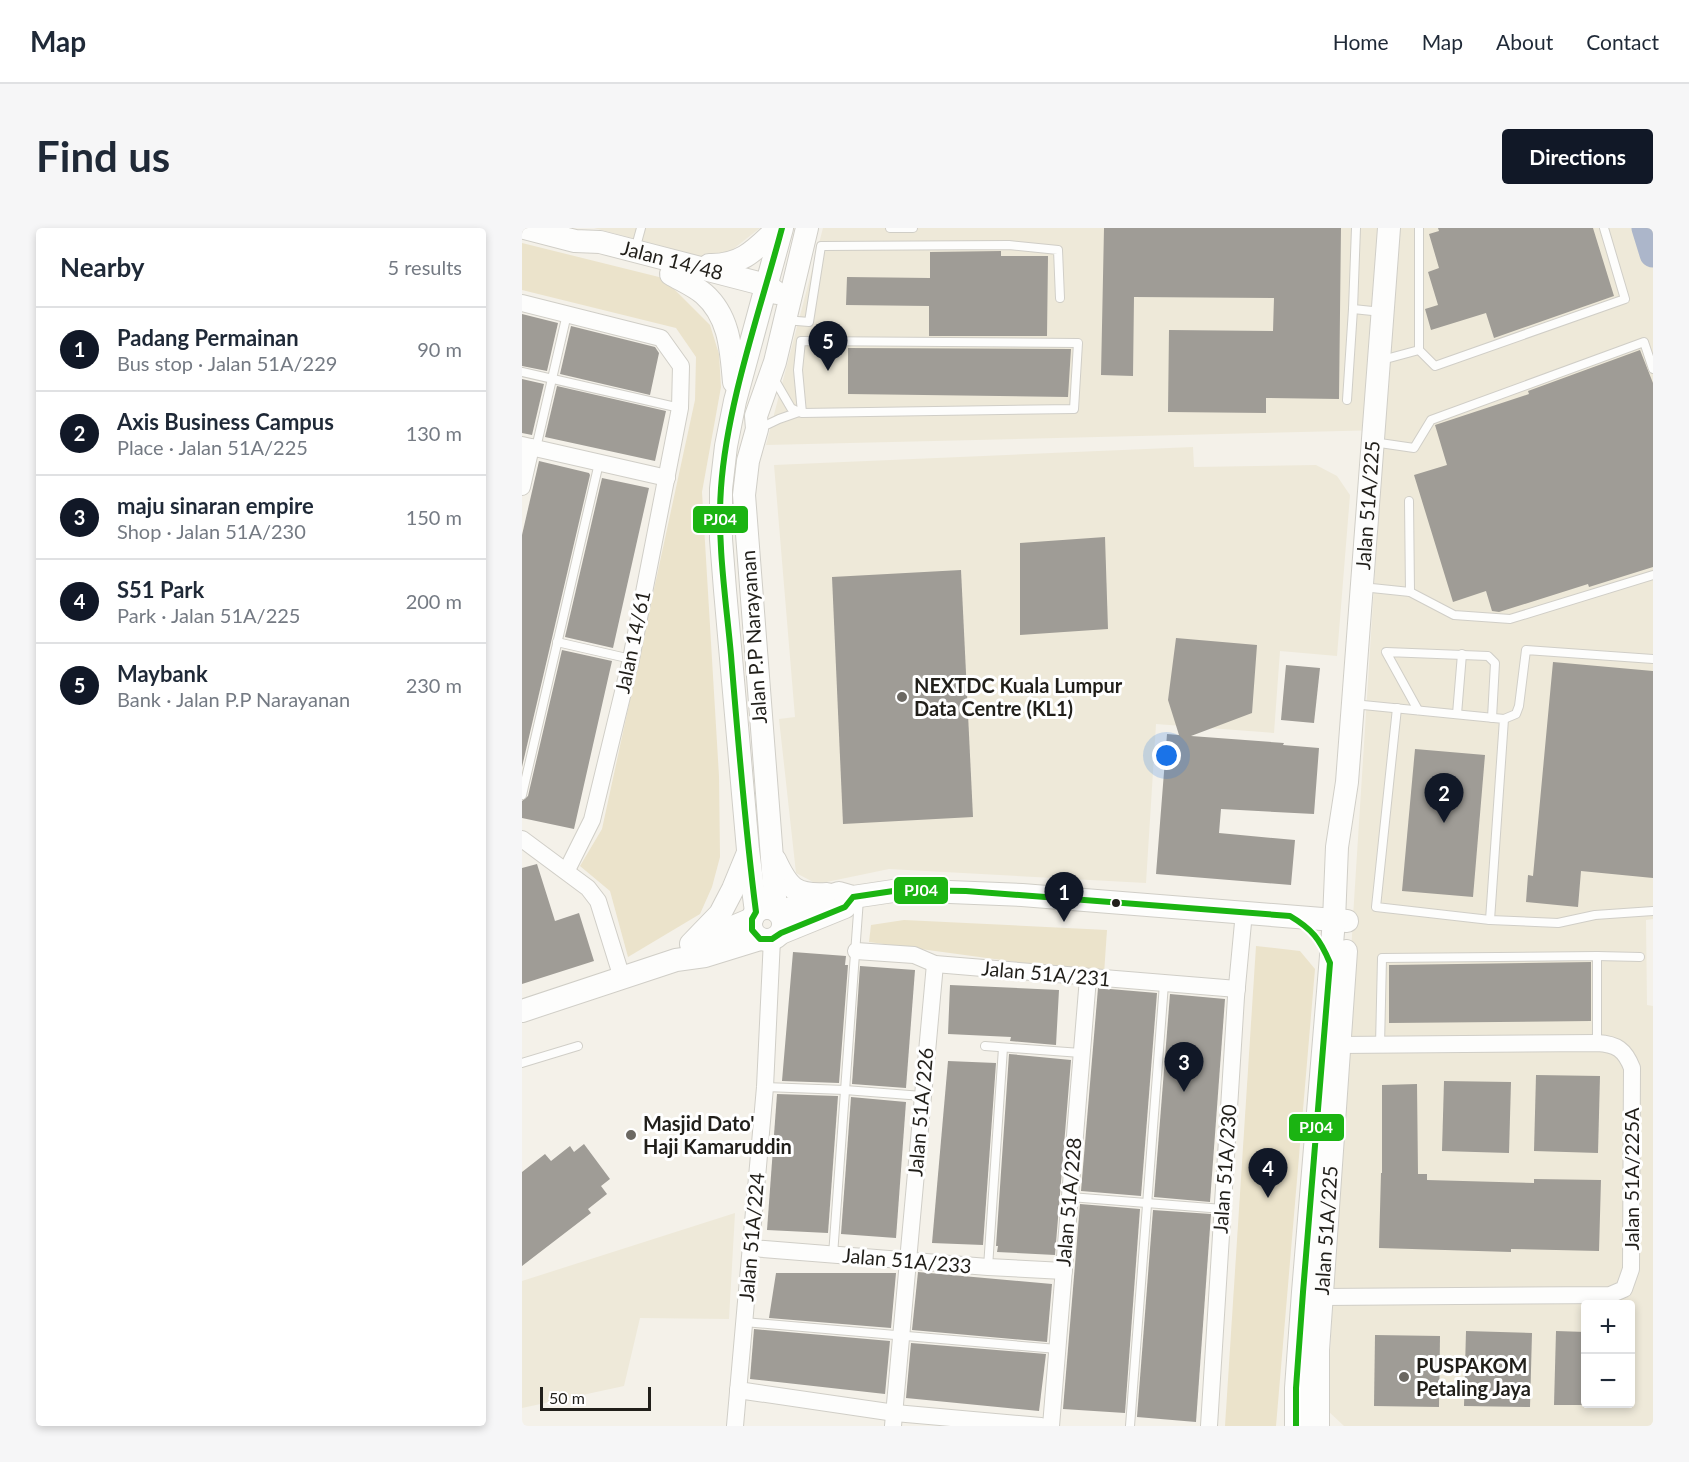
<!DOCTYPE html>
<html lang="en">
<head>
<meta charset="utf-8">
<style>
  :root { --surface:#fff; --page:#f6f6f7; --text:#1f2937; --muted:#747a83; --line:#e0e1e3; --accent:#111827 }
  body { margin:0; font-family:Lato,sans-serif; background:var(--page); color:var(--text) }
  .controls { position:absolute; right:18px; bottom:18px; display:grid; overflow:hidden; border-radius:6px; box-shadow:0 3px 9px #0003 }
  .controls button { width:54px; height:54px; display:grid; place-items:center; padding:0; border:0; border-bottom:2px solid var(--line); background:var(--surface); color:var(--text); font:30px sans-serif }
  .scale { position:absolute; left:18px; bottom:15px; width:111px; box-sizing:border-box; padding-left:6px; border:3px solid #211f1a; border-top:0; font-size:16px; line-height:21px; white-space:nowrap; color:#211f1a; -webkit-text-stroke:4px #fff; paint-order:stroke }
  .you { position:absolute; left:645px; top:528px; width:21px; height:21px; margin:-15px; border:4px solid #fff; border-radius:50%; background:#1a73e8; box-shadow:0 0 0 9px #1a73e833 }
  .badge { display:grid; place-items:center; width:39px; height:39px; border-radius:50%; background:var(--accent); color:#fff; font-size:20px; font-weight:700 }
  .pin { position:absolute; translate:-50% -50px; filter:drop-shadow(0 2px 3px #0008) }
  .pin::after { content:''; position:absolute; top:32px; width:21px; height:18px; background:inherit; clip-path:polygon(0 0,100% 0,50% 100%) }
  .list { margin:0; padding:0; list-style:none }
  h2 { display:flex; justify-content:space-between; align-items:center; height:78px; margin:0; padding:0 24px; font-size:26px }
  h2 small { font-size:20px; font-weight:400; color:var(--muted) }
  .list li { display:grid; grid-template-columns:39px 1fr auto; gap:18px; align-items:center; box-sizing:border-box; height:84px; padding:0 24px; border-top:2px solid var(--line) }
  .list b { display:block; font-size:22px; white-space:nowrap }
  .list p { margin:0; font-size:20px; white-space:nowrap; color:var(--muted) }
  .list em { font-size:20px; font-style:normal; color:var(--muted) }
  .map { position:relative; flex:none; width:1131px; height:1198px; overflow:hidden; border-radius:6px }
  header { display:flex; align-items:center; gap:36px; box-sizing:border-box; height:84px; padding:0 30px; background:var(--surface); border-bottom:2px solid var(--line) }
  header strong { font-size:28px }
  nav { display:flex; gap:33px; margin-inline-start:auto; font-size:21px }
  .intro { display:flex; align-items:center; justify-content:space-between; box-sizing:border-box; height:144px; padding:0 36px }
  h1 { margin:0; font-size:42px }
  .button { padding:15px 27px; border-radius:6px; background:var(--accent); color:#fff; font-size:21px; font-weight:700 }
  main { display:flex; gap:36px; padding:0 36px }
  aside { flex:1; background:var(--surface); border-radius:6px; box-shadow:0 3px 9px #0003 }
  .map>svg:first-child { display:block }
</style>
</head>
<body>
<header>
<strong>Map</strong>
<nav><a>Home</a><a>Map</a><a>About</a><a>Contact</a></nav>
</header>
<div class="intro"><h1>Find us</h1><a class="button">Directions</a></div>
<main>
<aside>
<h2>Nearby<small>5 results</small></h2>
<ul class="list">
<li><span class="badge">1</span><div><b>Padang Permainan</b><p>Bus stop · Jalan 51A/229</p></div><em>90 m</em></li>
<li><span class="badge">2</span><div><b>Axis Business Campus</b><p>Place · Jalan 51A/225</p></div><em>130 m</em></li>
<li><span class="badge">3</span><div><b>maju sinaran empire</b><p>Shop · Jalan 51A/230</p></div><em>150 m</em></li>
<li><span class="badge">4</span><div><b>S51 Park</b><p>Park · Jalan 51A/225</p></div><em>200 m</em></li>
<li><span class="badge">5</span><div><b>Maybank</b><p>Bank · Jalan P.P Narayanan</p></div><em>230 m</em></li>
</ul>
</aside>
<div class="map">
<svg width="1131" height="1198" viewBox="0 0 1131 1198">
  <rect width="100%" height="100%" fill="#f4f1e9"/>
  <g fill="#eee9d9" fill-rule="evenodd">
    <polygon points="72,0 238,0 196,33"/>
    <path d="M301,0H1131V691L1124,692L1125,777L1131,778V1198H822L805,1182L831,689L862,202L244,217ZM1064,1076H1108V1176H1064Z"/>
    <polygon points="671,219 672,239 794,237 815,248 828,267 815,428 758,423 752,505 634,496 624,655 367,641 295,656 274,645 257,491 273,489 252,237"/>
    <polygon points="213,985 207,1091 118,1090 102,1158 0,1180 0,1053"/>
  </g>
  <g fill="#ebe3cb">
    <polygon points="0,15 141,50 188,97 197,126 199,159 180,264 197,548 198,629 190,659 178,686 106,729 88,663 58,638 80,601 173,172 174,129 154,100 0,62"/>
    <polygon points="382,692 585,702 582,746 347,714 349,697"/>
    <polygon points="734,718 778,723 793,741 754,1198 703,1198"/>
  </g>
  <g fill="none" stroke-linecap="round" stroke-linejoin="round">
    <polyline stroke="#acb6ca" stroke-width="27" points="1123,0 1131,26"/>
  </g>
  <g fill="#9f9c96">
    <polygon points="582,0 819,0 817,171 744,170 744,185 646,184 647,102 751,103 752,70 612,69 611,148 579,147"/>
    <polygon points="916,0 1071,0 1092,68 972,110 964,85 909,102 903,81 916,77 906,44 917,40 907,6 917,3"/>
    <polygon points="479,23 479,28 526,28 525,108 407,108 407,78 324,77 325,49 408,50 408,24"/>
    <polygon points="0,86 36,95 25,143 0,138"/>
    <polygon points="49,98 133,119 137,125 128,167 38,146"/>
    <polygon points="326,120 549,121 546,169 326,166"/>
    <polygon points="1118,122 1131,155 1131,339 1067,359 1066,356 977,384 970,383 964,363 931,374 892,247 925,237 913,197 1007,166 1006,163"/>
    <polygon points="0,151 22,156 10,207 0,205"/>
    <polygon points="35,158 144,183 133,233 23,209"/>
    <polygon points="17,233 67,245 68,247 0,539 0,307"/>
    <polygon points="80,250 127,260 91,420 43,409"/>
    <polygon points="583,309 586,401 498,407 498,315"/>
    <polygon points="439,342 451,589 321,596 310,349"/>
    <polygon points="654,410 735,417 730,485 669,508 762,515 761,517 797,520 792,586 699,581 697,605 773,612 769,657 634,646 645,506 657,507 646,472"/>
    <polygon points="40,422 90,433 52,601 0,590 0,573 6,568"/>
    <polygon points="1031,434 1131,443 1131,650 1059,643 1056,679 1004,674 1006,647 1011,648"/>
    <polygon points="764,437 798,440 792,495 759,492"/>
    <polygon points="893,521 963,527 951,669 880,663"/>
    <polygon points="15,636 33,693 57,685 72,733 0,756 0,640"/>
    <polygon points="271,724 324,728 323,737 326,737 317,855 260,853"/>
    <polygon points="1069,734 1069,793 867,795 867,737"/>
    <polygon points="338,738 393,742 384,860 330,856"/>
    <polygon points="428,757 537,762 534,817 488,813 489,809 426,806"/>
    <polygon points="576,760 635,765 619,968 559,963"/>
    <polygon points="648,766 703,771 688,974 632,969"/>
    <polygon points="487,826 549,832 533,1027 475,1024 476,1018 474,1018"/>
    <polygon points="426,833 474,835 461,1017 410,1015"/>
    <polygon points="1014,847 1078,848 1076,925 1012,923"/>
    <polygon points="922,853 989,854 987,925 920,923"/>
    <polygon points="895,856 896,946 905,946 905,952 1012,955 1012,951 1079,952 1077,1023 989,1021 989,1024 857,1020 859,945 860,945 860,857"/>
    <polygon points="255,866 316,868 306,1005 245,1002"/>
    <polygon points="329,869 384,874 374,1010 319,1006"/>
    <polygon points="62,916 88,951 79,958 85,966 66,981 69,985 0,1038 0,944 23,926 29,933 48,918 52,924"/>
    <polygon points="558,976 618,981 603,1185 541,1181"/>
    <polygon points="631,982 689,986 674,1194 615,1189"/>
    <polygon points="396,1044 530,1056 525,1114 390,1102"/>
    <polygon points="254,1045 374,1045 369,1100 247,1090"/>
    <polygon points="232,1101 368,1113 363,1166 228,1151"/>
    <polygon points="944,1103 1010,1105 1008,1179 942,1178"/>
    <polygon points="1034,1103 1064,1104 1064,1177 1032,1177"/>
    <polygon points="853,1107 918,1108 917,1179 852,1178"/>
    <polygon points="389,1115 524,1126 517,1183 384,1170"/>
  </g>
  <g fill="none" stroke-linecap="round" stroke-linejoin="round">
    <defs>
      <g id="lane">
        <polyline points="368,0 391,0"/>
        <polyline points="897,0 897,122 913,138 1103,71 1082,0"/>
        <polyline points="113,22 119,0"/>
        <polyline points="831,81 860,84"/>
        <polyline points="263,92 287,94 299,18 487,17 536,22 538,70"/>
        <polyline points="860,132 897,122"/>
        <polyline points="0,144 158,180"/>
        <polyline points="825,172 831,81 834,0"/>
        <polyline points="277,184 280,185 552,181 556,115 279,113 276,142 280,185"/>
        <polyline points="236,201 257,191 277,184 269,180 251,149"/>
        <polyline points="851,214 892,220 909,192 1122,114 1131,141"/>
        <polyline points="14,220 45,86"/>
        <polyline points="887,273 888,364"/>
        <polyline points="840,359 888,364 932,387 988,391 1131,347"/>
        <polyline points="35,414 109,431"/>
        <polyline points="831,476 982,491 968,692"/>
        <polyline points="875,480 854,679 968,692 1036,695 1073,687 1131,683"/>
        <polyline points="896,482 864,424 966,428 973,435 970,490"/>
        <polyline points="935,486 940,426"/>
        <polyline points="982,491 994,486 997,478 1004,422 1131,431"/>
        <polyline points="0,567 77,235"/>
        <polyline points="1075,728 1118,729"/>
        <polyline points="858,817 860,730 1075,728 1075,815"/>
        <polyline points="463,818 559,825"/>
        <polyline points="0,835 56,818"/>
        <polyline points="243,859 323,862 400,868"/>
        <polyline points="548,969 701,981"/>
        <polyline points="311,1027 337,671"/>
        <polyline points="466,1039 481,820"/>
        <polyline points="222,1094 535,1121"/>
        <polyline points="608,1198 642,756"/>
      </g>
      <g id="street">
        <polyline points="0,75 139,110 159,138 158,180 109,431 70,592 45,642"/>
        <polyline points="0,217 145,250"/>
        <polyline points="0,259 9,219"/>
        <polyline points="0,611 66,660 76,673 100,750"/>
        <polyline points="334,723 392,727 413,736 715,761"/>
        <polyline points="229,1020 466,1039 542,1043"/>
        <path d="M800,1069L1088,1067L1102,1061L1109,1041L1110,840C1103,822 1095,816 1075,815L818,817"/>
        <polyline points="216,1162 373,1185 519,1198"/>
        <polyline points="213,1198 243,859 250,711"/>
        <polyline points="371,1198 413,736"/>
        <polyline points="529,1198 566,750"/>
        <polyline points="687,1198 714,769 722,684"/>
      </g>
      <g id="secondary">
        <path id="s1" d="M2,0L53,13L78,14L244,57L255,65"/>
        <path d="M187,37C220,38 234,21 256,0"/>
        <path d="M149,46C159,52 173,58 182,66C208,89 209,122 212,154"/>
        <path d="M253,632C266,660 273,668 305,666"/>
        <circle cx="245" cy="696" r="16"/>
        <polyline points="254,682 222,267 226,233 235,201 234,188 253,134 285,0"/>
        <polyline points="234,684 226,622 203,362 199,311 199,261 204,218 213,173 260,0"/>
        <polyline points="256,684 317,665 331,669 378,662 500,667 825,693"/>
        <polyline points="259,705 323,679 331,669"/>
        <polyline points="178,713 230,691"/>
        <polyline points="169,716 198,686 211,661 225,627"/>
        <polyline points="0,783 154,732 183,728 238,711"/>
        <path id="s2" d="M774,1198V1160L781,1064L812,692L815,619L825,554L867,0"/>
        <path id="s3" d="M796,1198V1122L824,723"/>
      </g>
    </defs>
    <use href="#lane" stroke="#d0cec7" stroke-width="10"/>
    <use href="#street" stroke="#d0cec7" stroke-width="18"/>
    <use href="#secondary" stroke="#d0cec7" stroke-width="24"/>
    <use href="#lane" stroke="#fdfdfc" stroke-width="8"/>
    <use href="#street" stroke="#fdfdfc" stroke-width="16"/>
    <use href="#secondary" stroke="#fdfdfc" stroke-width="22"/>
    <defs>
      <path id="bus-1" d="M260,0C238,83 205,175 199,260C195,315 204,372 209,427C216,513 223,599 234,684L230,691V702L238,711H250L259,705L323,679L331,669L378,662L444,663L768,688C790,701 798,711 808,735L781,1064L774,1160V1198"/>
    </defs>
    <use href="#bus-1" stroke="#fff" stroke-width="10"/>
    <use href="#bus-1" stroke="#1bb412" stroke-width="6"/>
  </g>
  <g fill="#6b6862" stroke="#fff" stroke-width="2">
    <circle cx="380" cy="469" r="6"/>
    <circle cx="109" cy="907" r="6"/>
    <circle cx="882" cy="1149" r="6"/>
  </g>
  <circle fill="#211f1a" stroke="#fff" stroke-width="2" cx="594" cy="675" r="5"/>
  <g text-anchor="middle" stroke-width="6" stroke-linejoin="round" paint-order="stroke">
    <g font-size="20" fill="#211f1a" stroke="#fff">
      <text dy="7" stroke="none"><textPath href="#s1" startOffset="152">Jalan 14/48</textPath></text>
      <text dy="7" stroke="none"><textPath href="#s2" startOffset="924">Jalan 51A/225</textPath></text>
      <text transform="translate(232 409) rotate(-94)" y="7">Jalan P.P Narayanan</text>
      <text transform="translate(111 414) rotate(-78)" y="7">Jalan 14/61</text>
      <text transform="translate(524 746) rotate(5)" y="7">Jalan 51A/231</text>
      <text transform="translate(399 884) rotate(-85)" y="7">Jalan 51A/226</text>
      <text transform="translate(703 941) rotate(-86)" y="7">Jalan 51A/230</text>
      <text transform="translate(1110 951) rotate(-90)" y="7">Jalan 51A/225A</text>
      <text transform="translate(547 974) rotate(-85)" y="7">Jalan 51A/228</text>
      <text dy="7" stroke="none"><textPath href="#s3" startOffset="196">Jalan 51A/225</textPath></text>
      <text transform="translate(230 1009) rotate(-85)" y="7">Jalan 51A/224</text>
      <text transform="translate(385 1033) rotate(5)" y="7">Jalan 51A/233</text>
    </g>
    <g font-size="20" font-weight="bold" fill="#211f1a" stroke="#fff" text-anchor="start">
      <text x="392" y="465">NEXTDC Kuala Lumpur<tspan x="392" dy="23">Data Centre (KL1)</tspan></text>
      <text x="121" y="903">Masjid Dato'<tspan x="121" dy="23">Haji Kamaruddin</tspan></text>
      <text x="894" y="1145">PUSPAKOM<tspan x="894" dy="23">Petaling Jaya</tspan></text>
    </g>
  </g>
  <g stroke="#fff" stroke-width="2">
    <rect x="170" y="277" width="57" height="29" rx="6" fill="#1bb412"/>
    <rect x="371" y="648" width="56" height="29" rx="6" fill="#1bb412"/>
    <rect x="766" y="885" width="57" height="29" rx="6" fill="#1bb412"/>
  </g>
  <g font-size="16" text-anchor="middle" font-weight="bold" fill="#fff">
    <text x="198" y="297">PJ04</text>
    <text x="399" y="668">PJ04</text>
    <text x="794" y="905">PJ04</text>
  </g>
</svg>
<div class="controls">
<button>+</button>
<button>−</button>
</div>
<div class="scale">50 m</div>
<div class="you"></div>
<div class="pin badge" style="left:542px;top:694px">1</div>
<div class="pin badge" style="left:922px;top:595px">2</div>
<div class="pin badge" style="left:662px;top:864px">3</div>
<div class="pin badge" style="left:746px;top:970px">4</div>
<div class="pin badge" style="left:306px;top:143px">5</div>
</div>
</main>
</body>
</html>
